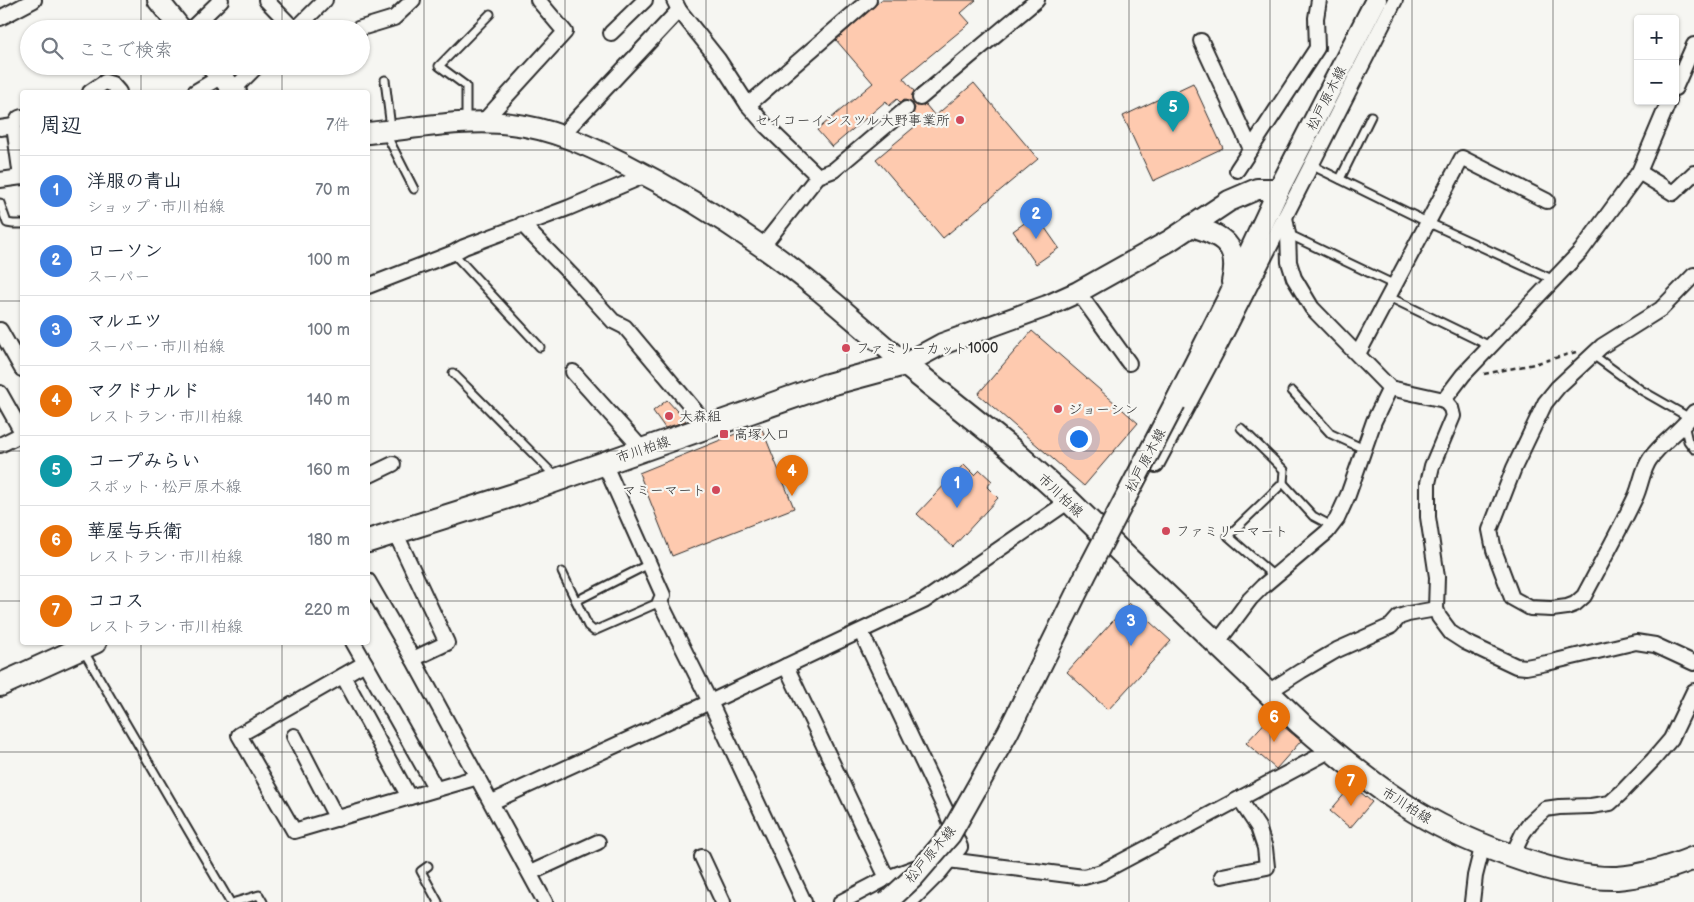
<!DOCTYPE html>
<html lang="ja">
<head>
<meta charset="utf-8">
<style>
  :root { --surface:#fff; --page:#f2f2f3; --text:#1f2937; --muted:#747a83; --line:#e0e1e3; --accent:#d1495b }
  body { margin:0; font-family:"Balsamiq Sans","Klee One",sans-serif; background:var(--page); color:var(--text) }
  .controls { position:absolute; right:15px; top:15px; display:grid; overflow:hidden; border-radius:5px; box-shadow:0 1px 4px #0004 }
  .controls button { width:45px; height:45px; display:grid; place-items:center; padding:0; border:0; border-bottom:1px solid var(--line); background:var(--surface); color:var(--text); font:25px sans-serif }
  .you { position:absolute; left:1078px; top:438px; width:18px; height:18px; margin:-12px; border:4px solid #fff; border-radius:50%; background:#1a73e8; box-shadow:0 0 0 8px #1a73e833 }
  .badge { display:grid; place-items:center; width:32px; height:32px; border-radius:50%; background:var(--accent); color:#fff; font-size:16px; font-weight:700 }
  .pin { position:absolute; translate:-50% -41px; filter:drop-shadow(0 1px 2px #0008) }
  .pin::after { content:''; position:absolute; top:26px; width:18px; height:15px; background:inherit; clip-path:polygon(0 0,100% 0,50% 100%) }
  .list { margin:0; padding:0; list-style:none }
  h2 { display:flex; justify-content:space-between; align-items:center; height:65px; margin:0; padding:0 20px; font-size:21px }
  h2 small { font-size:16px; font-weight:400; color:var(--muted) }
  .list li { display:grid; grid-template-columns:32px 1fr auto; gap:15px; align-items:center; box-sizing:border-box; height:70px; padding:0 20px; border-top:1px solid var(--line) }
  .list b { display:block; font-size:19px; white-space:nowrap }
  .list p { margin:0; font-size:16px; white-space:nowrap; color:var(--muted) }
  .list em { font-size:16px; font-style:normal; color:var(--muted) }
  .icon { flex:none; width:28px; height:28px; fill:none; stroke:currentColor; stroke-width:2; stroke-linecap:round; stroke-linejoin:round }
  .map { position:relative; flex:none; width:1694px; height:902px; overflow:hidden }
  .search { position:absolute; background:var(--surface); box-shadow:0 1px 4px #0004; left:20px; top:20px; width:350px; height:55px; display:flex; align-items:center; gap:12px; box-sizing:border-box; padding:0 18px; border-radius:28px; color:var(--muted); font-size:19px }
  .panel { position:absolute; background:var(--surface); box-shadow:0 1px 4px #0004; left:20px; top:90px; width:350px; height:555px; border-radius:5px }
  .map>svg:first-child { display:block }
</style>
</head>
<body>
<div class="map">
<svg width="1694" height="902" viewBox="0 0 1694 902">
  <rect width="100%" height="100%" fill="#f6f6f2"/>
  <filter id="ink" filterUnits="userSpaceOnUse"><feTurbulence type="fractalNoise" baseFrequency=".02" numOctaves="2"/><feDisplacementMap in="SourceGraphic" scale="10" xChannelSelector="R" yChannelSelector="G"/><feConvolveMatrix kernelMatrix="1 2 1 2 8 2 1 2 1" color-interpolation-filters="sRGB"/></filter>
  <g filter="url(#ink)">
    <g fill="#fecaaf" stroke="#2b2b2b">
      <polygon points="881,0 976,0 961,13 970,23 903,78 914,91 912,95 912,100 917,106 926,105 935,116 974,83 1038,159 943,238 876,159 918,124 912,116 915,108 912,103 905,100 900,102 897,99 889,106 886,101 832,147 817,130 873,83 836,40"/>
      <polygon points="1193,83 1223,148 1153,181 1123,116"/>
      <polygon points="1036,215 1059,248 1036,264 1013,231"/>
      <polygon points="1032,331 1138,423 1084,486 978,394"/>
      <polygon points="667,400 686,421 665,428 653,411"/>
      <polygon points="760,424 794,508 672,556 639,473"/>
      <polygon points="964,464 975,475 980,470 992,481 987,487 998,498 953,547 917,514"/>
      <polygon points="1129,603 1171,641 1108,710 1067,672"/>
      <polygon points="1271,716 1301,741 1276,769 1246,743"/>
      <polygon points="1352,785 1372,802 1350,828 1330,811"/>
    </g>
    <g fill="none" stroke-linecap="round" stroke-linejoin="round">
      <defs>
        <g id="lane">
          <polyline points="385,80 391,128"/>
          <polyline points="466,121 466,86 439,66 490,14"/>
          <polyline points="386,134 414,189"/>
          <polyline points="1311,165 1427,222 1554,280"/>
          <polyline points="1340,179 1371,116"/>
          <polyline points="0,203 7,223 13,224 22,224"/>
          <polyline points="1288,234 1395,285"/>
          <polyline points="453,253 540,347"/>
          <polyline points="1389,297 1490,346"/>
          <polyline points="1593,355 1641,390 1690,418"/>
          <polyline points="453,373 556,477"/>
          <polyline points="1292,391 1331,434 1364,449"/>
          <polyline points="1684,424 1688,441 1694,449"/>
          <polyline points="1241,428 1284,470 1283,483"/>
          <polyline points="562,572 588,626 594,631 660,602"/>
          <polyline points="1275,577 1228,536 1283,483 1313,516 1332,526"/>
          <polyline points="576,601 649,564"/>
          <polyline points="83,650 230,902"/>
          <polyline points="428,866 421,871 438,902"/>
          <polyline points="235,902 259,895 263,902"/>
        </g>
        <g id="street">
          <polyline points="266,0 294,29"/>
          <polyline points="674,0 679,10 718,59 748,105 766,126 818,176"/>
          <polyline points="0,18 34,0"/>
          <polyline points="191,29 221,0"/>
          <polyline points="296,29 325,0"/>
          <polyline points="358,29 394,18 413,0"/>
          <polyline points="611,33 645,0"/>
          <polyline points="1201,41 1251,149"/>
          <polyline points="1675,88 1694,45"/>
          <polyline points="233,90 257,66"/>
          <polyline points="90,92 105,82 112,84 119,92"/>
          <polyline points="195,92 220,77"/>
          <polyline points="920,98 1037,0"/>
          <polyline points="748,105 869,0"/>
          <polyline points="483,122 565,32 538,0"/>
          <polyline points="14,126 19,118 22,117"/>
          <polyline points="0,128 14,126 21,177"/>
          <polyline points="561,136 679,10"/>
          <polyline points="1237,170 1317,48 1316,18 1319,0"/>
          <polyline points="1639,172 1673,193 1694,173"/>
          <polyline points="0,180 22,177"/>
          <polyline points="1285,217 1288,234 1289,262 1294,278 1312,308 1390,388 1444,400 1451,408 1453,416 1432,466 1428,483 1428,517 1437,577 1436,609 1439,617 1451,633 1465,642 1516,666 1526,667 1547,663 1636,642 1655,645 1694,663"/>
          <polyline points="522,224 574,278 613,321 625,327 708,426"/>
          <polyline points="762,247 818,176 834,170 906,109"/>
          <path d="M1694,275L1661,309L1602,346L1558,387L1545,403L1514,468L1490,530L1494,550L1512,598L1530,608L1552,609L1567,607L1575,604L1584,596C1601,564 1619,531 1635,498C1641,486 1642,470 1650,459C1662,441 1683,430 1694,412"/>
          <polyline points="368,286 453,253 464,247 568,208 646,175"/>
          <polyline points="1078,292 1129,363"/>
          <polyline points="0,330 22,369"/>
          <polyline points="1358,354 1462,158 1547,201"/>
          <polyline points="573,372 642,449"/>
          <polyline points="0,393 22,432"/>
          <polyline points="1444,400 1463,375 1581,251 1639,172 1669,101"/>
          <polyline points="0,445 22,434"/>
          <polyline points="604,463 663,595 660,602 710,702 804,902"/>
          <polyline points="1156,465 1220,345 1395,0"/>
          <polyline points="368,476 393,464"/>
          <polyline points="395,532 447,643 413,659"/>
          <polyline points="368,581 413,659 545,902"/>
          <polyline points="861,632 946,811 960,847 939,873 910,902"/>
          <polyline points="353,642 365,663 239,735 294,831 478,777"/>
          <polyline points="1217,643 1250,599 1263,586 1327,532 1337,519 1348,495 1374,421 1390,388"/>
          <polyline points="365,663 436,789"/>
          <polyline points="786,666 887,878"/>
          <polyline points="343,676 409,797"/>
          <polyline points="1268,692 1301,671 1337,650 1391,626 1399,617 1408,614 1436,609"/>
          <polyline points="294,736 337,819"/>
          <polyline points="492,802 710,702 924,601 1069,501"/>
          <polyline points="1512,856 1523,833 1531,822 1545,809 1559,807 1591,806 1610,803 1621,793 1653,760 1671,739 1694,691"/>
          <polyline points="702,857 723,902"/>
          <polyline points="530,873 598,842"/>
          <polyline points="1222,876 1267,867 1265,848 1258,827 1240,800"/>
          <polyline points="841,902 887,878 925,864 948,860 1084,877 1102,872 1331,750"/>
          <polyline points="1472,902 1475,876 1483,844"/>
        </g>
        <g id="secondary">
          <polyline points="158,0 181,29"/>
          <polyline points="211,66 236,92"/>
          <path d="M368,133C412,129 467,118 511,124C550,128 587,145 621,162C670,187 717,215 761,246C812,281 858,324 905,364L942,344L1047,306L1078,292L1169,241L1229,201L1257,189H1279"/>
          <path d="M1191,226C1222,235 1241,245 1232,282"/>
          <polyline points="1175,403 1228,298 1279,189 1376,0"/>
        </g>
        <g id="primary">
          <path d="M368,541L514,495L827,385L905,364L1010,448L1069,501L1121,552L1301,724C1337,755 1375,787 1416,812C1449,832 1487,848 1523,860C1552,870 1586,879 1617,878C1643,876 1669,868 1694,858"/>
          <polyline points="0,685 95,642"/>
        </g>
      </defs>
      <use href="#lane" stroke="#2b2b2b" stroke-width="11"/>
      <use href="#street" stroke="#2b2b2b" stroke-width="18"/>
      <use href="#secondary" stroke="#2b2b2b" stroke-width="24"/>
      <use href="#primary" stroke="#2b2b2b" stroke-width="26"/>
      <polyline stroke="#2b2b2b" stroke-width="2.5" stroke-dasharray="5 4" stroke-linecap="butt" points="1484,374 1534,364 1576,352"/>
      <use href="#lane" stroke="#f6f6f2" stroke-width="7"/>
      <use href="#street" stroke="#f6f6f2" stroke-width="14"/>
      <use href="#secondary" stroke="#f6f6f2" stroke-width="20"/>
      <use href="#primary" stroke="#f6f6f2" stroke-width="22"/>
      <defs>
        <polyline id="secondary-bridge" points="887,902 913,878 950,835 1008,732 1086,574 1175,403"/>
      </defs>
      <use href="#secondary-bridge" stroke="#2b2b2b" stroke-width="24" stroke-linecap="butt"/>
      <use href="#secondary-bridge" stroke="#f6f6f2" stroke-width="20"/>
    </g>
  </g>
  <path fill="none" stroke="#2b2b2b" stroke-width="1" stroke-opacity="0.55" d="M141,0V29M282,0V29M424,0V902M565,0V902M706,0V902M847,0V902M988,0V902M1129,0V902M1270,0V902M1412,0V902M1553,0V902M141,66V92M282,66V92M0,150H22M368,150H1694M0,301H22M368,301H1694M0,451H22M368,451H1694M0,601H22M368,601H1694M141,642V902M282,642V902M0,752H1694"/>
  <g fill="#d1495b" stroke="#f6f6f2" stroke-width="2">
    <circle cx="960" cy="120" r="5"/>
    <circle cx="846" cy="348" r="5"/>
    <circle cx="1058" cy="409" r="5"/>
    <circle cx="669" cy="416" r="5"/>
    <rect x="719" y="429" width="10" height="10" rx="2.5"/>
    <circle cx="716" cy="490" r="5"/>
    <circle cx="1166" cy="531" r="5"/>
  </g>
  <g text-anchor="middle" stroke-width="4.5" stroke-linejoin="round" paint-order="stroke">
    <g font-size="14" fill="#2b2b2b" stroke="#f6f6f2">
      <text transform="translate(1326 98) rotate(-63)" y="5">松戸原木線</text>
      <text transform="translate(643 449) rotate(-19)" y="5">市川柏線</text>
      <text transform="translate(1145 460) rotate(-62)" y="5">松戸原木線</text>
      <text transform="translate(1061 495) rotate(43)" y="5">市川柏線</text>
      <text transform="translate(1407 805) rotate(32)" y="5">市川柏線</text>
      <text transform="translate(930 854) rotate(-50)" y="5">松戸原木線</text>
    </g>
    <g font-size="14" fill="#2b2b2b" stroke="#f6f6f2" text-anchor="start">
      <text x="950" y="125" text-anchor="end">セイコーインスツル大野事業所</text>
      <text x="856" y="353">ファミリーカット1000</text>
      <text x="1068" y="414">ジョーシン</text>
      <text x="679" y="421">大森組</text>
      <text x="734" y="439">高塚入口</text>
      <text x="706" y="495" text-anchor="end">マミーマート</text>
      <text x="1176" y="536">ファミリーマート</text>
    </g>
  </g>
</svg>
<div class="controls">
<button>+</button>
<button>−</button>
</div>
<div class="you"></div>
<div class="pin badge" style="left:957px;top:508px;background:#3f7fe0">1</div>
<div class="pin badge" style="left:1036px;top:239px;background:#3f7fe0">2</div>
<div class="pin badge" style="left:1131px;top:646px;background:#3f7fe0">3</div>
<div class="pin badge" style="left:792px;top:496px;background:#e8710a">4</div>
<div class="pin badge" style="left:1173px;top:132px;background:#0f9aa8">5</div>
<div class="pin badge" style="left:1274px;top:742px;background:#e8710a">6</div>
<div class="pin badge" style="left:1351px;top:806px;background:#e8710a">7</div>
<div class="search"><svg class="icon" aria-label="search" viewBox="0 0 24 24"><circle cx="10" cy="10" r="6"/><path d="M15 15l6 6"/></svg>ここで検索</div>
<section class="panel">
<h2>周辺<small>7件</small></h2>
<ul class="list">
<li><span class="badge" style="background:#3f7fe0">1</span><div><b>洋服の青山</b><p>ショップ · 市川柏線</p></div><em>70 m</em></li>
<li><span class="badge" style="background:#3f7fe0">2</span><div><b>ローソン</b><p>スーパー</p></div><em>100 m</em></li>
<li><span class="badge" style="background:#3f7fe0">3</span><div><b>マルエツ</b><p>スーパー · 市川柏線</p></div><em>100 m</em></li>
<li><span class="badge" style="background:#e8710a">4</span><div><b>マクドナルド</b><p>レストラン · 市川柏線</p></div><em>140 m</em></li>
<li><span class="badge" style="background:#0f9aa8">5</span><div><b>コープみらい</b><p>スポット · 松戸原木線</p></div><em>160 m</em></li>
<li><span class="badge" style="background:#e8710a">6</span><div><b>華屋与兵衛</b><p>レストラン · 市川柏線</p></div><em>180 m</em></li>
<li><span class="badge" style="background:#e8710a">7</span><div><b>ココス</b><p>レストラン · 市川柏線</p></div><em>220 m</em></li>
</ul>
</section>
</div>
</body>
</html>
